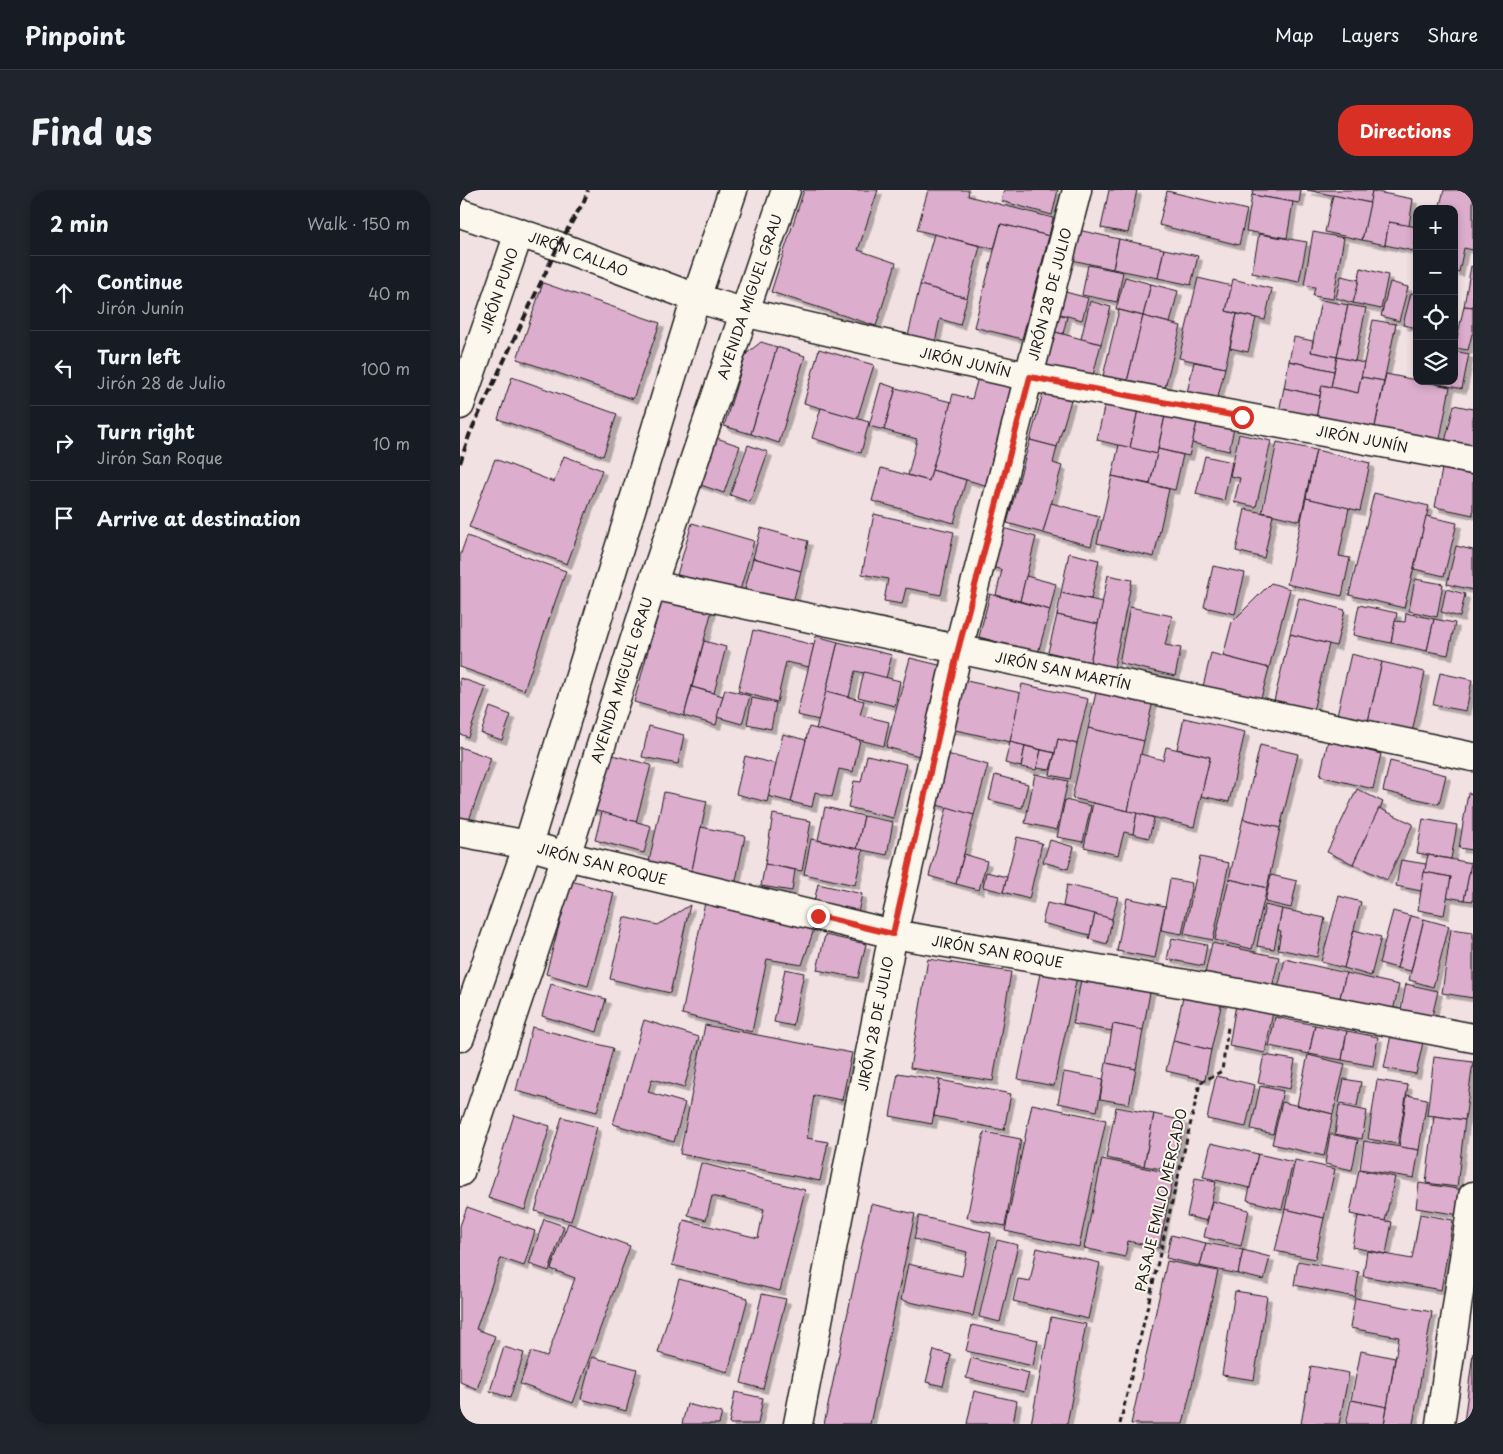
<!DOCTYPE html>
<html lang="en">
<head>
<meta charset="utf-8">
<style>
  :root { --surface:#171b24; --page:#20242c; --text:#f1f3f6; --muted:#9ea1a6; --line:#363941; --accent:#d93025 }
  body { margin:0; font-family:"Playpen Sans",sans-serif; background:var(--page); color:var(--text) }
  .controls { position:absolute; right:15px; top:15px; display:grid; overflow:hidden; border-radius:10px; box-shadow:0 2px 8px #0003 }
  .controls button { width:45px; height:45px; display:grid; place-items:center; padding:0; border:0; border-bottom:1px solid var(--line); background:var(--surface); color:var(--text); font:25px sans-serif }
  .stop { position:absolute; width:15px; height:15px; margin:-11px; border:4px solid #d93025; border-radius:50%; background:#fff }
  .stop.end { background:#d93025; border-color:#fff; box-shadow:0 1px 5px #0008 }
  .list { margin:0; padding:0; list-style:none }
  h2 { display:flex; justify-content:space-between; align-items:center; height:65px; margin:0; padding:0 20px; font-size:21px }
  h2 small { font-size:16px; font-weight:400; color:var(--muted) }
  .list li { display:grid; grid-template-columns:32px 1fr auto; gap:15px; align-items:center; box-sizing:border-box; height:75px; padding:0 20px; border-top:1px solid var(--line) }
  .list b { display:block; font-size:19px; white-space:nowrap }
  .list p { margin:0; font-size:16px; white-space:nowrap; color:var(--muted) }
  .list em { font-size:16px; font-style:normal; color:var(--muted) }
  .icon { flex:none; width:28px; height:28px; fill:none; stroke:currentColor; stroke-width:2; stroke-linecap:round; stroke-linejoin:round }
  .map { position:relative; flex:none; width:1013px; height:1234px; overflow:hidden; border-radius:20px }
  header { display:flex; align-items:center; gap:30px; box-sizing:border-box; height:70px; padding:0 25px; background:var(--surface); border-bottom:1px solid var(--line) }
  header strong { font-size:24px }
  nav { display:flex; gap:28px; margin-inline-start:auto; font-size:18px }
  .intro { display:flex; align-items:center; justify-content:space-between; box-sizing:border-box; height:120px; padding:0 30px }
  h1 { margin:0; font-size:35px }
  .button { padding:12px 22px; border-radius:20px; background:var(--accent); color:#fff; font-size:18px; font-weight:700 }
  main { display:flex; gap:30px; padding:0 30px }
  aside { flex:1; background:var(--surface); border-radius:20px; box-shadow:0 2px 8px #0003 }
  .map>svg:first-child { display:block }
</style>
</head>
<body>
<header>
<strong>Pinpoint</strong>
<nav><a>Map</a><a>Layers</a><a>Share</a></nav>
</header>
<div class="intro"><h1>Find us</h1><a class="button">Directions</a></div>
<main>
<aside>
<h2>2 min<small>Walk · 150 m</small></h2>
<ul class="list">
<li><svg class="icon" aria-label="ahead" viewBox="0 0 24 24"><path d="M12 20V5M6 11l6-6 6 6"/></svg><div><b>Continue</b><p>Jirón Junín</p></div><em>40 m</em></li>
<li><svg class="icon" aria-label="left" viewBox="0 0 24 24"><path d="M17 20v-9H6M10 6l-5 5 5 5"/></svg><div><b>Turn left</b><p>Jirón 28 de Julio</p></div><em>100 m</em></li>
<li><svg class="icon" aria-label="right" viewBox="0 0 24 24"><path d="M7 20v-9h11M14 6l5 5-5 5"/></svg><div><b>Turn right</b><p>Jirón San Roque</p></div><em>10 m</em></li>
<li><svg class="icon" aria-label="arrive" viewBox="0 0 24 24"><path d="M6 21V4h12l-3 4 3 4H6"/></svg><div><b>Arrive at destination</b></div></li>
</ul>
</aside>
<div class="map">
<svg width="1013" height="1234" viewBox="0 0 1013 1234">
  <defs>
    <filter id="shadow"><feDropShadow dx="4.5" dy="4.5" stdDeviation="0" flood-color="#0004"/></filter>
  </defs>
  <rect width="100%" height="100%" fill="#f2e1e3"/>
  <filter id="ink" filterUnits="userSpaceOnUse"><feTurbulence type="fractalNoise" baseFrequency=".02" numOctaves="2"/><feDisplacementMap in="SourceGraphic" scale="10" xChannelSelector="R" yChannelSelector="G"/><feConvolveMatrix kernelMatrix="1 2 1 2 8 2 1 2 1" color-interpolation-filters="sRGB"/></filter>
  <g filter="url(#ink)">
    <g fill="#ddadce" stroke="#1c1c1c" filter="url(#shadow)">
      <polygon points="344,0 418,0 398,60 436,73 416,136 311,102"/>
      <polygon points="468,0 509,0 508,6 593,28 589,46 541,34 534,59 457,40"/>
      <polygon points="544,0 598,0 592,25 541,11"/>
      <polygon points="649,0 677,0 668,43 641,38"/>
      <polygon points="793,0 841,0 839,13 792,5"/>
      <polygon points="847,0 912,0 910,13"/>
      <polygon points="984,0 1013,0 1013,60 1004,58 999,82 994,81 994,19 979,19"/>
      <polygon points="707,1 787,20 779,55 699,35"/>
      <polygon points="912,1 953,9 949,36 929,32 925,55 902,50"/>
      <polygon points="792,5 833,12 827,48 786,41"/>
      <polygon points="873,5 910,13 902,50 865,42"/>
      <polygon points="929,32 957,37 954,61 925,55"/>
      <polygon points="541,34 589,46 562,149 514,137"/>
      <polygon points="609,38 659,49 653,79 603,68"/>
      <polygon points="853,42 884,48 873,109 853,106 855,97 844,95"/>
      <polygon points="474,44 520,56 507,108 460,95"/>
      <polygon points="799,44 847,52 839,92 792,83"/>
      <polygon points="659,49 704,59 698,88 653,79"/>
      <polygon points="704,59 738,66 731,95 698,88"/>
      <polygon points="628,75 663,82 657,112 622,105"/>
      <polygon points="1011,76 1013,77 1013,117 1004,116"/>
      <polygon points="901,78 928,85 921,119 893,113"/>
      <polygon points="881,86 899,90 893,113 876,108"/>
      <polygon points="665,87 691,94 683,126 656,119"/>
      <polygon points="738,88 772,96 766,121 777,124 765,178 719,168"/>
      <polygon points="773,89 812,99 805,130 766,121"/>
      <polygon points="930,92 948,97 939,131 921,126"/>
      <polygon points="83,93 200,133 173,209 57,169"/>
      <polygon points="691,94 718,101 710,133 683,126"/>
      <polygon points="460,95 507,108 500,135 480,129 475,153 448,146"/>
      <polygon points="594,99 628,108 622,130 593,122"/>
      <polygon points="951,103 957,104 957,138 943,135"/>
      <polygon points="861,110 888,115 877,167 851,162"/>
      <polygon points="630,111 651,117 641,154 621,149"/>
      <polygon points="888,115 906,118 895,171 877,167"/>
      <polygon points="1004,116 1013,117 1013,144 1012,144 1008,160 995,158"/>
      <polygon points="659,120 683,126 667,192 643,186"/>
      <polygon points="593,122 607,127 603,144 588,140"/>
      <polygon points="777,124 796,128 788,162 770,158"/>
      <polygon points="683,126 721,136 704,201 667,192"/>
      <polygon points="913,130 936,134 924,191 901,187"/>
      <polygon points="595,142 641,154 632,189 586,177"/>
      <polygon points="834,147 853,151 851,162 877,167 874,181 829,171"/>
      <polygon points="301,152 317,157 291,244 264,236 286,164"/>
      <polygon points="317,157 345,166 319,253 291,244"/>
      <polygon points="359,159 414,175 397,229 344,213"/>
      <polygon points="994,161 1009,164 1002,199 975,193 975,191 994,191"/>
      <polygon points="877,167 904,173 898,203 871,197"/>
      <polygon points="829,171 874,181 871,197 862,195 860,206 824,198"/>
      <polygon points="734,172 765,178 756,215 726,207"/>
      <polygon points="519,184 563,196 535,298 472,280 493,204 512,209"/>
      <polygon points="926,184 990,197 978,259 913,246"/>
      <polygon points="52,187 157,224 143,266 38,229"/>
      <polygon points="901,187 924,191 913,246 855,234 862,195 898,203"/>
      <polygon points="421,193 436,198 424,240 409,236"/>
      <polygon points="436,198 491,212 469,291 448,285 457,249 424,240"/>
      <polygon points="824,198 860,206 855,234 818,226"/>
      <polygon points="583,203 611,210 597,257 570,250"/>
      <polygon points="646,208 679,215 670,258 637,250"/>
      <polygon points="679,215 706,221 697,264 670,258"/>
      <polygon points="994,215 1013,219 1013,263 984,256"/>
      <polygon points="361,218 409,232 401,263 352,248"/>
      <polygon points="706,221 738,229 729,266 698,259"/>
      <polygon points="738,229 774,238 769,261 732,253"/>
      <polygon points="245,244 280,256 264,303 229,291"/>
      <polygon points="779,244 811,251 796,317 774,312 780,288 770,286"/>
      <polygon points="570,250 597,257 593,273 602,276 583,343 547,333"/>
      <polygon points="817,252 856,260 840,331 802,322"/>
      <polygon points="288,255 308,262 290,312 270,305"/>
      <polygon points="659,255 697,264 690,294 652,286"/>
      <polygon points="698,259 723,265 715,300 690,294"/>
      <polygon points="856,260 910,273 900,321 846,308"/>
      <polygon points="104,266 142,280 107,374 9,337 35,269 94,292"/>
      <polygon points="745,266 772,272 764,311 736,304"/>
      <polygon points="421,278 469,291 472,280 506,290 494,333 412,311"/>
      <polygon points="982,279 1013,285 1013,325 975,317"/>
      <polygon points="652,286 709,299 694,367 637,353"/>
      <polygon points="914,303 969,316 944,418 889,405"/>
      <polygon points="846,308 889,318 879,366 890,368 882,406 827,394"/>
      <polygon points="591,313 639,326 631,356 583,343"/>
      <polygon points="785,319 813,325 804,368 776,361"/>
      <polygon points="414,324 494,342 481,405 446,398 442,414 424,411 428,389 402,384"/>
      <polygon points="966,326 997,333 984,386 954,379"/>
      <polygon points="232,333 294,351 277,411 215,392"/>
      <polygon points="539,337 576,347 560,411 536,405 542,380 529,376"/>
      <polygon points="301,338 348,351 341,381 293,368"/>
      <polygon points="7,346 106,381 64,500 0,477 0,366"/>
      <polygon points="996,356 1013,360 1013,400 987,394"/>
      <polygon points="609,363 639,370 631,409 601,403"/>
      <polygon points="293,368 341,381 331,420 283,407"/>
      <polygon points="753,376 785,383 775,424 744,417"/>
      <polygon points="648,385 672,390 654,477 630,472"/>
      <polygon points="566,386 596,394 590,420 560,411"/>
      <polygon points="955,389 983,394 977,427 949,421"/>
      <polygon points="811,393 830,399 809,478 763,466 772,432"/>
      <polygon points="986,399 1005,404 1000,427 981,422"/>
      <polygon points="601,403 643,412 638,434 597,425"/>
      <polygon points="530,404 590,420 578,463 519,447"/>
      <polygon points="203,406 252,420 224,526 174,512"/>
      <polygon points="839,408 885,420 876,456 830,444"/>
      <polygon points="899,415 937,423 931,453 893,445"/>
      <polygon points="670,417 712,426 705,455 721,458 715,486 659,473"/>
      <polygon points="946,423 974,429 967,461 931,453 935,431 945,432"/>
      <polygon points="597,425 638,434 630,472 588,462"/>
      <polygon points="974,429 995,433 988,465 967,461"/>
      <polygon points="293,440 354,455 349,477 326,472 317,512 278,501"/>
      <polygon points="830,444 869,454 852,525 813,515"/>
      <polygon points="356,446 378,452 359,530 337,525"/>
      <polygon points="244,451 266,457 254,503 232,497"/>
      <polygon points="378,452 432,465 426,488 395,481 389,507 366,501"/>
      <polygon points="751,463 809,478 799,516 742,501"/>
      <polygon points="891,464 922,472 907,536 876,529"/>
      <polygon points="450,468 487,477 463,567 426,557"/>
      <polygon points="922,472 965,482 951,547 907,536"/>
      <polygon points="404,482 440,491 435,516 398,507"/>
      <polygon points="980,483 1012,490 1006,521 973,515"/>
      <polygon points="0,488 26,497 8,547 0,544"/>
      <polygon points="502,490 561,503 550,552 491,539"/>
      <polygon points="562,494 628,509 617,554 598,549 595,563 550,552"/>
      <polygon points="232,497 263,506 256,535 224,526"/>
      <polygon points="637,498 693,511 684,551 628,538"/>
      <polygon points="265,499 290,506 282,534 257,527"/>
      <polygon points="366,501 404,511 400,525 429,532 424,556 356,539"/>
      <polygon points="292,508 316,513 311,539 287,534"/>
      <polygon points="30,517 51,525 42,550 21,543"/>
      <polygon points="724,528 785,542 769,612 741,606 750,567 717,559"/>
      <polygon points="189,536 224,545 218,574 182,567"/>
      <polygon points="349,537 400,550 393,582 379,579 372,607 355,602 352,617 331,612"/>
      <polygon points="628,538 684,551 668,621 612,608"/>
      <polygon points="323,544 346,550 331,612 308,606"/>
      <polygon points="598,549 617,554 610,589 590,585"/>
      <polygon points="868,551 921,564 913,599 860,586"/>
      <polygon points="550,552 565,556 561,577 545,573"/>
      <polygon points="800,555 838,564 820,638 783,629"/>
      <polygon points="565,556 581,560 576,580 561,577"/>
      <polygon points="0,557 31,568 9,630 0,627"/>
      <polygon points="706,557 750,567 734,637 668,621 680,564 703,570"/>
      <polygon points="581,560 595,563 590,580 577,578"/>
      <polygon points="141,562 191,575 176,632 126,618"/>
      <polygon points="487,564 528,575 514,625 473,614"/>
      <polygon points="407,565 446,574 433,628 388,617 394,591 401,592"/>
      <polygon points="285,566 316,574 307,612 276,604"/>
      <polygon points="930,571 986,585 979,614 923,601"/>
      <polygon points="575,584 608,591 597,640 565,633"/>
      <polygon points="535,585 568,594 562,618 529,610"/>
      <polygon points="897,599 923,612 893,674 867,662"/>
      <polygon points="204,602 247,611 231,685 188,676"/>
      <polygon points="1008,603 1013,604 1013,660 999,658"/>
      <polygon points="605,610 631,616 623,652 597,647"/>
      <polygon points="633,613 677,623 673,644 664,642 658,665 624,657"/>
      <polygon points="365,617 404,626 397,659 358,650"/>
      <polygon points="487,617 514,625 496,694 469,686"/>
      <polygon points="919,618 953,634 927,690 893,674"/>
      <polygon points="142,622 191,636 184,663 135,650"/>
      <polygon points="677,623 694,628 689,648 673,644"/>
      <polygon points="313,624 351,631 342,681 305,674"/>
      <polygon points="404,626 433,632 427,665 397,659"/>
      <polygon points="783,629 820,638 807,698 769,689"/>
      <polygon points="963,629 997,635 991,669 957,663"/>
      <polygon points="241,637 285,646 275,695 231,685"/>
      <polygon points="557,647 582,653 569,709 543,702"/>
      <polygon points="351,649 403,660 395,695 344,684"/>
      <polygon points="590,650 614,657 608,679 583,672"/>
      <polygon points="1013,660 1013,711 1004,710"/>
      <polygon points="504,664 527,671 519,700 496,694"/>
      <polygon points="968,665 1011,673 1004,710 987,707 991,687 964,682"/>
      <polygon points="740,667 769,673 753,750 724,744"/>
      <polygon points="941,670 966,674 961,701 936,696"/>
      <polygon points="305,674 335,680 332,701 301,696"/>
      <polygon points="526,682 547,687 543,702 523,697"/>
      <polygon points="964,682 991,687 984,725 958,720"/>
      <polygon points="811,685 837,691 831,718 805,712"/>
      <polygon points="710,689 732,693 722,744 701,740"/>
      <polygon points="769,689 807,698 792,759 755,750"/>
      <polygon points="111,691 154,703 128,796 86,784"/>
      <polygon points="358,694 402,704 396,731 352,721"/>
      <polygon points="607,695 658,707 652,729 603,716"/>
      <polygon points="879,706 901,712 884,778 861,772"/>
      <polygon points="667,708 705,716 695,768 657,761"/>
      <polygon points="245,712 354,739 342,775 307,769 292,842 222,824"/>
      <polygon points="587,713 635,724 630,745 582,733"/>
      <polygon points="230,715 210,803 150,789 164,727 198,735"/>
      <polygon points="805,715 822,719 814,759 797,756"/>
      <polygon points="822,719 865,728 857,767 818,759 821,741 818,740"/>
      <polygon points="933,721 951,726 937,778 919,773"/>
      <polygon points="635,724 652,729 647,754 629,749"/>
      <polygon points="951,726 964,729 951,781 937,778"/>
      <polygon points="964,729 989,736 973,797 949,790"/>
      <polygon points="991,739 1013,742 1013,808 982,803"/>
      <polygon points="894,740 921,747 911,786 884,778"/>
      <polygon points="365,745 406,754 398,788 357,780"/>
      <polygon points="712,748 747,755 743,776 707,769"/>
      <polygon points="752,753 819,767 812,798 745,784"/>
      <polygon points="468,769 551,782 533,891 450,878"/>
      <polygon points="825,769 886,783 879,812 818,798"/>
      <polygon points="325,779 344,783 333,836 314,832"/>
      <polygon points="581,779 617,787 594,896 558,889"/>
      <polygon points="886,783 939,795 932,825 879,812"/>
      <polygon points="622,784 691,797 683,840 653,834 652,841 613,834"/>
      <polygon points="91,794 146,809 137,842 82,826"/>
      <polygon points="946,794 978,801 971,831 940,824"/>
      <polygon points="724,803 762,812 751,860 713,851"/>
      <polygon points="776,814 813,822 805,863 769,856"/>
      <polygon points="815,827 855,835 849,864 809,856"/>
      <polygon points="184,830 239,847 224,898 192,889 188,902 225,913 214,952 153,934"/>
      <polygon points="653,834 683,840 676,879 646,873"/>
      <polygon points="245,835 392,863 382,910 354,905 347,948 368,952 360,991 220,964"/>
      <polygon points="855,835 887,841 882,870 849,864"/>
      <polygon points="72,837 153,858 137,922 56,901"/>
      <polygon points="887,841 918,847 913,876 882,870"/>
      <polygon points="931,845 963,852 956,884 924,878"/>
      <polygon points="713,851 751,860 745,890 706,881"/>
      <polygon points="804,865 835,870 830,899 798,893"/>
      <polygon points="848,865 885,874 873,924 837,915"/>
      <polygon points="974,867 1013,872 1005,930 967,925"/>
      <polygon points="646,873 676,879 669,914 640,909"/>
      <polygon points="604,882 643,889 637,921 598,913"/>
      <polygon points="438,883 480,890 472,934 430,926"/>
      <polygon points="756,886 795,895 786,937 747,929"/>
      <polygon points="884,889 901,892 897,916 879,913"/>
      <polygon points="480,890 551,904 544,940 474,926"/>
      <polygon points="917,890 948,895 938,954 908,949"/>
      <polygon points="800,896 823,901 813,944 791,939"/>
      <polygon points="947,905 967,909 959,960 939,957"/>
      <polygon points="822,912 873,924 864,966 812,954"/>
      <polygon points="572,914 646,930 619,1057 545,1041"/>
      <polygon points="879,915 907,921 902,949 875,944"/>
      <polygon points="656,917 694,924 684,976 646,968"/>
      <polygon points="694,924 724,931 714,981 684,976"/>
      <polygon points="54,925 90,936 65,1020 28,1008"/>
      <polygon points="974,926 1005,930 997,997 966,993"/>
      <polygon points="102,927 137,937 111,1031 75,1021"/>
      <polygon points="524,942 561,949 545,1036 507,1028"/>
      <polygon points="870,944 898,950 892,980 865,974"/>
      <polygon points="904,951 959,960 954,988 900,979"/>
      <polygon points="751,953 798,964 790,998 743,987"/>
      <polygon points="798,964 833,972 822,1019 787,1010"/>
      <polygon points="642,969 714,984 699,1058 668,1051 665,1067 624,1058"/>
      <polygon points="835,970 875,979 864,1028 825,1019"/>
      <polygon points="241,973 345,1000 320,1101 212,1075 224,1030 298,1048 304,1019 252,1006 246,1030 228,1025"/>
      <polygon points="899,980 935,987 925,1031 890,1024"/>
      <polygon points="735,988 756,992 747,1031 727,1026"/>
      <polygon points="959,993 1004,1000 1000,1025 956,1018"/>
      <polygon points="752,1011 789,1020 781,1056 744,1047"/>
      <polygon points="411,1014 455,1024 410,1234 364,1234"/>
      <polygon points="7,1017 75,1041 64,1076 41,1068 16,1139 35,1146 17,1199 0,1192 0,1036"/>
      <polygon points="825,1019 864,1028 855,1069 815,1061"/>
      <polygon points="960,1024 993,1030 981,1100 903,1086 907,1061 952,1069"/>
      <polygon points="459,1026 531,1043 513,1126 441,1110 448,1074 502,1086 507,1062 454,1049"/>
      <polygon points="898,1026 932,1032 926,1064 892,1057"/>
      <polygon points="84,1029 104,1036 89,1081 69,1074"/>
      <polygon points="108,1033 170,1056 113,1213 60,1194 71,1162 87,1167 115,1088 91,1079"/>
      <polygon points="711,1045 746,1053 740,1076 706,1068"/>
      <polygon points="537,1050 558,1055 540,1132 519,1127"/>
      <polygon points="746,1053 783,1060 778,1084 740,1076"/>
      <polygon points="577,1058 640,1073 628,1129 553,1111 558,1089 570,1091"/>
      <polygon points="783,1060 810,1067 804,1090 778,1084"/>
      <polygon points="707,1071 758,1081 723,1234 671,1234"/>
      <polygon points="838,1071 899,1082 895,1107 834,1095"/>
      <polygon points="219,1089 288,1108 268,1182 198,1163"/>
      <polygon points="775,1101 807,1106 794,1190 762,1185"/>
      <polygon points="302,1104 326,1109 303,1199 281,1193"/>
      <polygon points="895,1108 972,1122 953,1234 924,1234 939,1147 890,1138"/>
      <polygon points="591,1127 626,1134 607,1234 571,1234"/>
      <polygon points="512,1135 578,1150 573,1176 506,1161"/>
      <polygon points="44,1157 64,1163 50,1208 30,1201"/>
      <polygon points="474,1160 491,1165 483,1196 466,1192"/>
      <polygon points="901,1161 935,1168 927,1217 891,1210"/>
      <polygon points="1013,1163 1013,1232 1004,1232"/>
      <polygon points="132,1167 177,1179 166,1221 121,1209"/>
      <polygon points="511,1168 569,1183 564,1202 506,1188"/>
      <polygon points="851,1176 889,1183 879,1234 841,1234"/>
      <polygon points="514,1201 557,1211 553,1234 507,1234"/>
      <polygon points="275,1202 303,1208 298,1234 269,1234"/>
      <polygon points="891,1210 927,1217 924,1234 886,1234"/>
      <polygon points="227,1214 262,1223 259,1234 222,1234"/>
    </g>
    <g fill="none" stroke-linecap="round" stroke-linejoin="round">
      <defs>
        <g id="street">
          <path id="s1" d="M0,23L98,56L236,108L283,122L570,187L1013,270"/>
          <path id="s2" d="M0,215L59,43"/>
          <path id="s3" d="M192,395L1013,567"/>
          <path id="s4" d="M0,642L68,655L106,666L433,744L773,802L1013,848"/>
          <polyline points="0,847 68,655 236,108 273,0"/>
          <path id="s5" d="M0,982L106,666L192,395L326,0"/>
          <path id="s6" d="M338,1234L433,744L498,460L617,0"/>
          <polyline points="980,1234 1013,1006"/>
        </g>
      </defs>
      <use href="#street" stroke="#1c1c1c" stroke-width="31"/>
      <polyline stroke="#1c1c1c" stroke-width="3" stroke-dasharray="5 4" stroke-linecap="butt" points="660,1234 740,893 762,881 768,837"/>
      <use href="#street" stroke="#fbf7ec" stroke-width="28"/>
      <polyline stroke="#1c1c1c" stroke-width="4" stroke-dasharray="8 4" stroke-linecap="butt" points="0,273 10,243 98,56 124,11 128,0"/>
    </g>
  </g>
  <g fill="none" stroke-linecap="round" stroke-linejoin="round" filter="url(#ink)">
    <polyline stroke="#d93025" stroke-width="6" points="358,726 433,744 498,460 570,187 782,227"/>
  </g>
  <g text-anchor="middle" stroke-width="4" stroke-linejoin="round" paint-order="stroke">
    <g font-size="14" fill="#1c1c1c" stroke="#fbf7ec">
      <text dy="5" stroke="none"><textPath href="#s1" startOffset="125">JIRÓN CALLAO</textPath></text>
      <text dy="5" stroke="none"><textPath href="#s2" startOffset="121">JIRÓN PUNO</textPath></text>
      <text dy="5" stroke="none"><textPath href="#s6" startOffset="1158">JIRÓN 28 DE JULIO</textPath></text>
      <text dy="5" stroke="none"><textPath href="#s5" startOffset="922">AVENIDA MIGUEL GRAU</textPath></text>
      <text dy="5" stroke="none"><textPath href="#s1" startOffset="528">JIRÓN JUNÍN</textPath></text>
      <text dy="5" stroke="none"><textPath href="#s1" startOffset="932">JIRÓN JUNÍN</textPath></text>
      <text dy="5" stroke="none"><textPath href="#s3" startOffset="420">JIRÓN SAN MARTÍN</textPath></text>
      <text dy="5" stroke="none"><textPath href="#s5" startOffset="518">AVENIDA MIGUEL GRAU</textPath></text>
      <text dy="5" stroke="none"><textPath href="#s4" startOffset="146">JIRÓN SAN ROQUE</textPath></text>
      <text dy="5" stroke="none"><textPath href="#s4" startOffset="551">JIRÓN SAN ROQUE</textPath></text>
      <text dy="5" stroke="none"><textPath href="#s6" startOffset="408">JIRÓN 28 DE JULIO</textPath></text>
      <text transform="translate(701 1010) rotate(-77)" y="5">PASAJE EMILIO MERCADO</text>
    </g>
  </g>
</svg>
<div class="controls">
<button>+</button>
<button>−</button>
<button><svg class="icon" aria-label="locate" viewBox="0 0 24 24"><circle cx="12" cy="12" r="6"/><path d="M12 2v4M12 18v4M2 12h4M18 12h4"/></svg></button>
<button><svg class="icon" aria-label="layers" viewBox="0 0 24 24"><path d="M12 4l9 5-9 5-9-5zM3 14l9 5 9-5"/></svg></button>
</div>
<div class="stop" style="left:782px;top:227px"></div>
<div class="stop end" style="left:358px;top:726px"></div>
</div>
</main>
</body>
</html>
